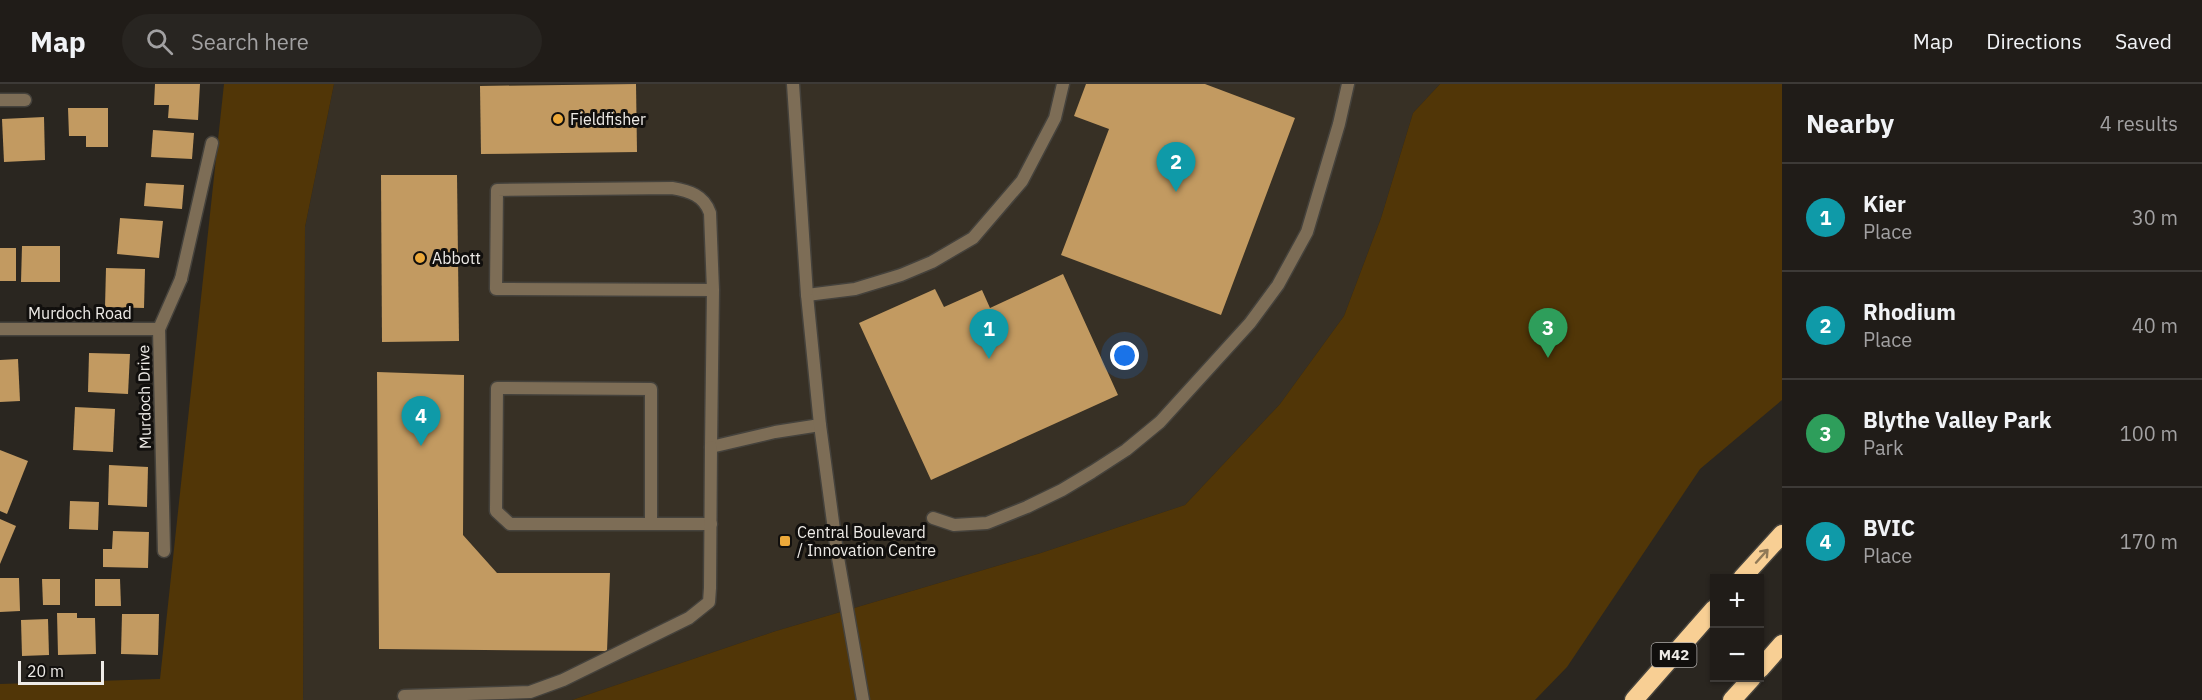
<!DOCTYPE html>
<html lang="en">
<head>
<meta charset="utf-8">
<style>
  :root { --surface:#201c18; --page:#282521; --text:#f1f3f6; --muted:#a2a1a2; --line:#3d3a37; --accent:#eca93a }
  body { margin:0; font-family:"IBM Plex Sans",sans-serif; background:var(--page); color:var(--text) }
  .controls { position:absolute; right:18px; bottom:18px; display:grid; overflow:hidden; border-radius:0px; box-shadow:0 2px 4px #0004 }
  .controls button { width:54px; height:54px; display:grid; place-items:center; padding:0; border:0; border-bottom:2px solid var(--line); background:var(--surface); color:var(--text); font:30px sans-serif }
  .scale { position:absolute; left:18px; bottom:15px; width:86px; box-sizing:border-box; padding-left:6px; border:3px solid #eeebe7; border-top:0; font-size:16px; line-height:21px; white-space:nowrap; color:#eeebe7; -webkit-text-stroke:4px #110f0d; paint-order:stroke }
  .you { position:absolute; left:1125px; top:272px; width:21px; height:21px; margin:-15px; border:4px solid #fff; border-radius:50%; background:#1a73e8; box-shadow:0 0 0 9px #1a73e833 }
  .badge { display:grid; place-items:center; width:39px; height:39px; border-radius:50%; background:var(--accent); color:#fff; font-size:20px; font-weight:700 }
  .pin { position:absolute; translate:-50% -50px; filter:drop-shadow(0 2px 3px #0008) }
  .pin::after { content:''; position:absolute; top:32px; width:21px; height:18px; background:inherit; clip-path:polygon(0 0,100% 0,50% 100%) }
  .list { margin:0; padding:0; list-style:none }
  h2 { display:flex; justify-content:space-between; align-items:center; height:78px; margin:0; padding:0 24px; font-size:26px }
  h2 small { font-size:20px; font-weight:400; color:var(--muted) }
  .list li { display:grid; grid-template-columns:39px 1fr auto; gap:18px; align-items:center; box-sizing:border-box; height:108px; padding:0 24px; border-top:2px solid var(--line) }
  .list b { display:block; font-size:22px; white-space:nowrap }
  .list p { margin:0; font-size:20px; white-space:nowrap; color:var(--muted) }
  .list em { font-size:20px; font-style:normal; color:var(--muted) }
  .icon { flex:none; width:33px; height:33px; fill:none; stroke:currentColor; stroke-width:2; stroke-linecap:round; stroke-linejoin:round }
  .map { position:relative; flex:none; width:1782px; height:616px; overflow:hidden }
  header { display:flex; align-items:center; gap:36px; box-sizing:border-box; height:84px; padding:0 30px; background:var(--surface); border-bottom:2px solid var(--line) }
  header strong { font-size:28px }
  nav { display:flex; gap:33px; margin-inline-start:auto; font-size:21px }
  .search { width:420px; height:54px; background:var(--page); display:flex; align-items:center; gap:15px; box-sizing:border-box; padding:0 21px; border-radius:33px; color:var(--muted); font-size:22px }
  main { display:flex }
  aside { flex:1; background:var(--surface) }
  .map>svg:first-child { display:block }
</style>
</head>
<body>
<header>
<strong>Map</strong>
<div class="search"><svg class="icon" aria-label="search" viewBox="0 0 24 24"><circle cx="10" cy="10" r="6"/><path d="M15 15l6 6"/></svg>Search here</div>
<nav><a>Map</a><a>Directions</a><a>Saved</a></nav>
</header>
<main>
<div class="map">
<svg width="1782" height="616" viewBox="0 0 1782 616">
  <rect width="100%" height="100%" fill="#2a2620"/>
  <polygon fill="#373025" points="334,0 1440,0 1413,29 1381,134 1344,232 1280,320 1185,421 1041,469 776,547 572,616 303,616 305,143"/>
  <g fill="#513607">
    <polygon points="224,0 334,0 305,143 303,616 0,616 0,600 160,595"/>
    <polygon points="1440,0 1782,0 1782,316 1700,385 1567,583 1535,616 572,616 776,547 1041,469 1185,421 1280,320 1344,232 1381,134 1413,29"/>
  </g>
  <g fill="#c29a61">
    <polygon points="155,0 200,0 198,36 168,34 169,21 154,21"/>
    <polygon points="636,0 637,68 481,70 480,2"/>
    <polygon points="1086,0 1205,0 1295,34 1221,231 1061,171 1109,45 1074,32"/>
    <polygon points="68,24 108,24 108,63 86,63 86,52 69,52"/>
    <polygon points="44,33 45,76 4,78 2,35"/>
    <polygon points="153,46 194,49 192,75 151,73"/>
    <polygon points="381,91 457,91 459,257 382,258"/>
    <polygon points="146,99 184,101 182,125 144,122"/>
    <polygon points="120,134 163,137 159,174 117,170"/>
    <polygon points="22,162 60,162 60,198 21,198"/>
    <rect x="0" y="164" width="16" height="33"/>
    <polygon points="106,184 145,185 144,224 105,223"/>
    <polygon points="1063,190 1118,311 931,396 859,239 935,205 944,223 982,206 990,224"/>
    <polygon points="89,269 130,270 128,310 88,308"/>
    <polygon points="18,275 20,317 0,318 0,276"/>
    <polygon points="377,288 464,291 463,451 497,489 610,489 607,567 379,565"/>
    <polygon points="75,323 115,325 113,368 73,366"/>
    <polygon points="0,366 28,377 7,430 0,427"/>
    <polygon points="109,381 148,383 147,423 108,421"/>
    <polygon points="70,417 99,418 98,446 69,445"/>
    <polygon points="0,435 16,442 0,480"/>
    <polygon points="113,447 149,448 148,484 103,483 103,465 112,465"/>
    <polygon points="0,494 19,494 20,527 0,528"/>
    <polygon points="42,495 60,495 60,521 43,521"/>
    <polygon points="95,495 120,495 121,522 95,522"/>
    <polygon points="57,529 77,529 77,534 95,534 96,570 58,571"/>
    <polygon points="122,530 159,530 158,571 121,570"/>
    <polygon points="48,535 49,571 22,572 21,536"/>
  </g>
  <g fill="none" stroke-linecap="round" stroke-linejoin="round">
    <defs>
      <g id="lane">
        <polyline points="181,195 212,59"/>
        <path d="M713,206L496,205L497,106L672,104C689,107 704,111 710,129L713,206L711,363L775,348L820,341"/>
        <polyline points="807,211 855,205 901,191 932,178 973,154 1022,97 1055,34 1063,0"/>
        <polyline points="159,245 164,467"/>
        <polyline points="933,434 954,441 987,439 1027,423 1062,406 1092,388 1126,366 1160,338 1250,239 1278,201 1307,148 1339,40 1348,0"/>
        <polyline points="651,440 651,305 497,304 496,427 510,440 711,440"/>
        <polyline points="404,612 530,608 563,596 689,534 709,518 710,504 711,363"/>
      </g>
      <g id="street">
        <polyline points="793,0 807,211 820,341 837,468 863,616"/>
        <polyline points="0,16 25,16"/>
        <polyline points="0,245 159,245 181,195"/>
      </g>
      <g id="highway">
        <polyline points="1742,494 1782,450"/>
        <polyline points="1760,585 1782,560"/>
        <polyline points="1634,616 1714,525"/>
        <polyline points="1732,616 1752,594"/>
      </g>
    </defs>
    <use href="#lane" stroke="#45423c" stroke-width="15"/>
    <use href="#street" stroke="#45423c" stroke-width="15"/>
    <use href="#highway" stroke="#45423c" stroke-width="21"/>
    <use href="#lane" stroke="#7d6d56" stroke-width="12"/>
    <use href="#street" stroke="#7d6d56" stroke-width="12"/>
    <use href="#highway" stroke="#f8cf94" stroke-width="18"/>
  </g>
  <defs><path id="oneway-shaft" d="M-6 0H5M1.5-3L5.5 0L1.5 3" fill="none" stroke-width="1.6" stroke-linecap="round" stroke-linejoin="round" transform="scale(1.5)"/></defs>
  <use stroke="#907957" href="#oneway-shaft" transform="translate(1762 472) rotate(-48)"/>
  <g fill="#eca93a" stroke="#110f0d" stroke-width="2">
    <circle cx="558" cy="35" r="6"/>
    <circle cx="420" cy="174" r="6"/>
    <rect x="779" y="451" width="12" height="12" rx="3"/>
  </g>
  <g text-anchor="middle" stroke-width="6" stroke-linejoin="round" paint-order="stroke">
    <rect fill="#110f0d" stroke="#aca9a6" stroke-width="1.5" x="1651.5" y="559" width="45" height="24" rx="4.5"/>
    <g font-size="15" font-weight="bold" fill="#eeebe7">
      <text x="1674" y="576">M42</text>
    </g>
    <g font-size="16" fill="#eeebe7" stroke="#110f0d" text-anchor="start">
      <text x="570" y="41">Fieldfisher</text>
      <text x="432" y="180">Abbott</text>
      <text x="797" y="454">Central Boulevard<tspan x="797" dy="18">/ Innovation Centre</tspan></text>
    </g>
    <g font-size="16" fill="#eeebe7" stroke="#110f0d">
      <text x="80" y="235">Murdoch Road</text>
      <text transform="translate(144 313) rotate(-91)" y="6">Murdoch Drive</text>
    </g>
  </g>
</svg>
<div class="controls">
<button>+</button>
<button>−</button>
</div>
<div class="scale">20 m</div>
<div class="you"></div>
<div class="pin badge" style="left:989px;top:275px;background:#0f9aa8">1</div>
<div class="pin badge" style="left:1176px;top:108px;background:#0f9aa8">2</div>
<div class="pin badge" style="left:1548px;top:274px;background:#2e9e5b">3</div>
<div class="pin badge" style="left:421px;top:362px;background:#0f9aa8">4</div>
</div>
<aside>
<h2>Nearby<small>4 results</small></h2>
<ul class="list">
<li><span class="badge" style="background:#0f9aa8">1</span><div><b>Kier</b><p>Place</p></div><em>30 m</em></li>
<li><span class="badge" style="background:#0f9aa8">2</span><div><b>Rhodium</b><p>Place</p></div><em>40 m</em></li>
<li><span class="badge" style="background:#2e9e5b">3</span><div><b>Blythe Valley Park</b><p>Park</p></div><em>100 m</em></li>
<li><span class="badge" style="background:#0f9aa8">4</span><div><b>BVIC</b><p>Place</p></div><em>170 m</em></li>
</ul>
</aside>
</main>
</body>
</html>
